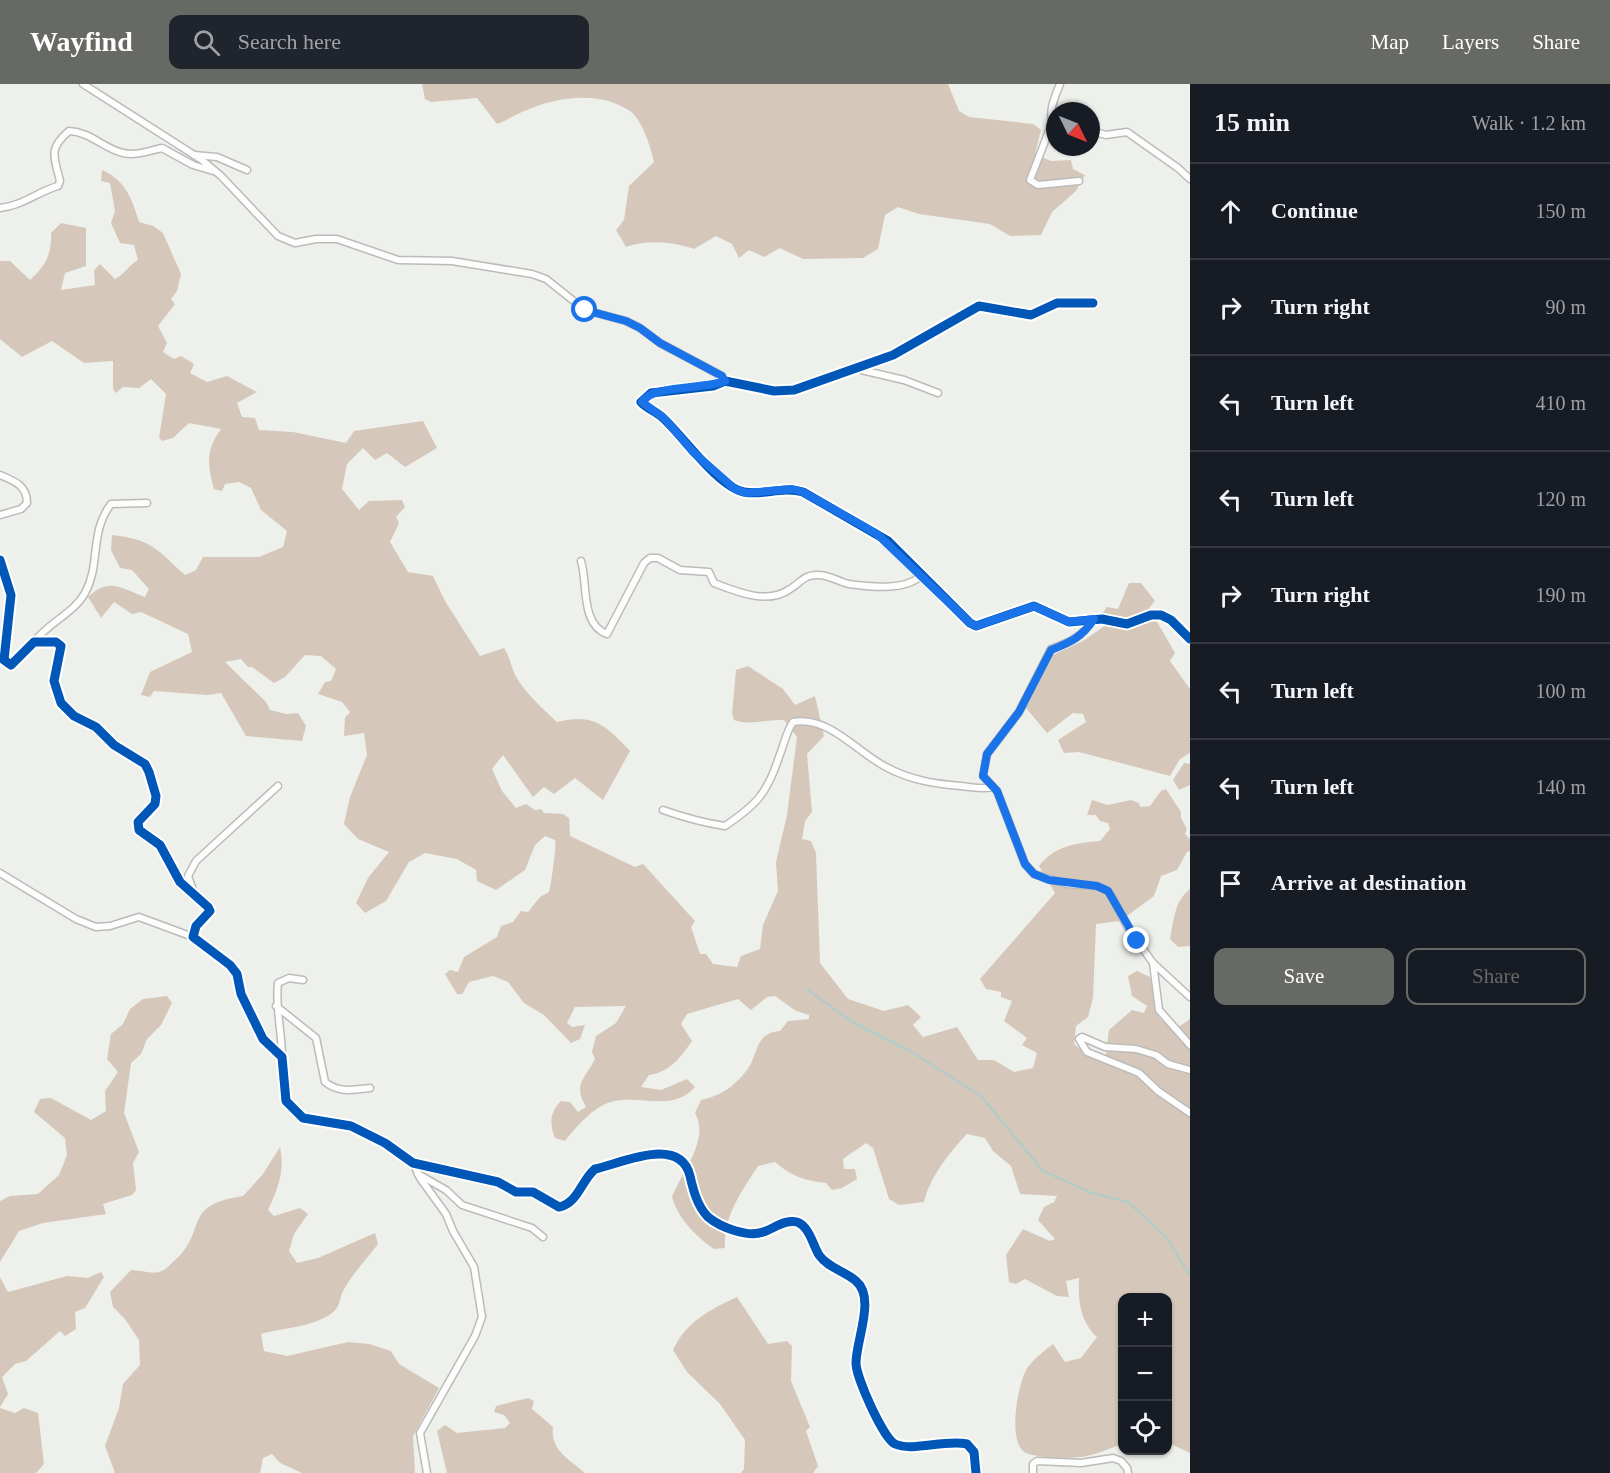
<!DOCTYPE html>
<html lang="en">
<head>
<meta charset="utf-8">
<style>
  :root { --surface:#171b24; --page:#20242c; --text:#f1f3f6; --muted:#9ea1a6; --line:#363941; --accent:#676965 }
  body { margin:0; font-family:"Times New Roman",serif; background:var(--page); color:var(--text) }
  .controls { position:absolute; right:18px; bottom:18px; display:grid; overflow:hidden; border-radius:12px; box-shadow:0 2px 4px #0004 }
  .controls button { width:54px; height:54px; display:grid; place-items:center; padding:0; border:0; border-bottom:2px solid var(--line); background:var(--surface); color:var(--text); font:30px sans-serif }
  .compass { position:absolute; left:1046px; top:18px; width:54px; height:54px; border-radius:50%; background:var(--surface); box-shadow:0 2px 4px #0004; rotate:133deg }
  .stop { position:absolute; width:18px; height:18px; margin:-14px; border:4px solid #1a73e8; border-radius:50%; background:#fff }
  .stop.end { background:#1a73e8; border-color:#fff; box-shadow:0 2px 6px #0008 }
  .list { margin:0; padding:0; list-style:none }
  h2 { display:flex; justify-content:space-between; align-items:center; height:78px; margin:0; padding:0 24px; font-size:26px }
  h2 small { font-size:20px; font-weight:400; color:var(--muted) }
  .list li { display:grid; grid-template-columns:39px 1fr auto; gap:18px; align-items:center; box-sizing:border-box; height:96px; padding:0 24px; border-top:2px solid var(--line) }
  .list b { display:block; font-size:22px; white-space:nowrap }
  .list em { font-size:20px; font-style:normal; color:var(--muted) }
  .actions { display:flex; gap:12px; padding:18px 24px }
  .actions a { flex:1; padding:14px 0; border:2px solid var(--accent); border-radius:12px; text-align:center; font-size:21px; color:var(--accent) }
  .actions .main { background:var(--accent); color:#fff }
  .icon { flex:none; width:33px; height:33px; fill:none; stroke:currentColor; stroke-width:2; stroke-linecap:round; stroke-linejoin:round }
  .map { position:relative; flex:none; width:1190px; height:1389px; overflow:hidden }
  header { display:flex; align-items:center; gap:36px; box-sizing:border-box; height:84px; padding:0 30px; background:var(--accent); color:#fff }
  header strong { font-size:28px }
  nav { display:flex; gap:33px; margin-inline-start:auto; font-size:21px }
  .search { width:420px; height:54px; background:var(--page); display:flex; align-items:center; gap:15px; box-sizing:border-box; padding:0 21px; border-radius:12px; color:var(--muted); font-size:22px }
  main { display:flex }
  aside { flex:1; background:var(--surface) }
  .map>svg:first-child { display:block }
</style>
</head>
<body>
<header>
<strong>Wayfind</strong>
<div class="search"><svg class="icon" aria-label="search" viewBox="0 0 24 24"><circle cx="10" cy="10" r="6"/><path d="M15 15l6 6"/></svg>Search here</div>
<nav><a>Map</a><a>Layers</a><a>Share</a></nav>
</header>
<main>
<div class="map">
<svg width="1190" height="1389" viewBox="0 0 1190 1389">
  <rect width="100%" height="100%" fill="#eef0ec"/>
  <g fill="#d5c8ba">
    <path d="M422,0H948L959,27L969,33L1033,40L1041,46L1035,70L1051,77L1071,76L1073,85L1085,91L1076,107L1052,128L1041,151L1010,152L990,140L919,130L898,123L885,131L878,165L863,174L803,175L780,164L764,173L749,166L739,174L732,160L716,152L694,165C673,158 648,155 626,163L616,146L624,136L629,102L654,78C651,64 642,35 630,27C598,6 556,13 522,28C513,32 506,37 497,40L477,14L431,18L425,15Z"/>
    <path d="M102,86C125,96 132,114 139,138L153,142L163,149L181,190L177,207L171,215L175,220L158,242L167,259L163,268L174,275L181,272L194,280L190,289L207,298L227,292L257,308L237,319L242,333L255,334L259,346L293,348L346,359L354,347L423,337L437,364L405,383L387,369L375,376L363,364L347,380L342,405L359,426L369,417L402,416L405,423L396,433L399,439L390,458L408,488L433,492L445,517L480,572L504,564C510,573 511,582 515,591C525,609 542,624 557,638C594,629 605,641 630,667L603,716L575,694L554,710L544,703L533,713L503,671L492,685L502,707L516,724L526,720L535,726L541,725L544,729L563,730L569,734L570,752L635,783L643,780L695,837L691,843L700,870H706L713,880L737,883L741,872L760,865L763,841L778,807L776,778L787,731L797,653L784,636C766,635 751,642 734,636L732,630L736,586L748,582L783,605L795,621L815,612L824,652L807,670L812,728L805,737L802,755L811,757L816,769L820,879L848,915L884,927L908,921L921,933L913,941L923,953L957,943L978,976H994L1014,988L1033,984L1037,969L1022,961L1027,954L1004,937L1012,917L1001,913V908L986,905L980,895L1055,809L1039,782C1054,762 1076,759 1100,757L1110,745L1108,739L1100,737L1096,731H1087L1092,716L1108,721L1131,716L1139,719L1140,723L1150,722L1161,707L1166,705L1181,728V734L1187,745L1185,750L1190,755V767L1187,768L1177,786L1161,792L1154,812L1120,837L1096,840L1093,914L1088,933L1076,942L1074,960L1091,973L1106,970L1109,946L1132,926L1144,929L1147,922L1132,912L1128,892L1137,887L1150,893L1158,932L1173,947L1190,935V1369L1173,1361L1168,1354V1214H1122V1360C1111,1364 1099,1369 1087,1372C1076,1375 1032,1375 1023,1367C1008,1353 1018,1302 1026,1286C1032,1276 1044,1267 1053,1260L1065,1278L1081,1274L1097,1253C1080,1237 1078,1217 1079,1194L1066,1197L1069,1213L1057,1212L1025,1195L1016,1200L1009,1198L1006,1171L1023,1145L1050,1157L1055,1155L1038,1136L1044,1123L1054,1118L1057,1112L1020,1110L1011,1082L993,1067L985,1054L967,1050C949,1069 930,1093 924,1118L899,1121L889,1115L873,1064L866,1059L843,1075L844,1085H855L857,1095L842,1104L832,1106L826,1099C805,1097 791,1092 775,1078L758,1082C742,1107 723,1132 725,1164L714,1165C697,1153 678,1135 672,1113C682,1087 710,1056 695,1029L701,1016C720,1012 734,1003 747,986C759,970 754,949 780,947L788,937L809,935V931L796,927L775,912L767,913L751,926L738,915L687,930L681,940L692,957C680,974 670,988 649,991L641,1003L661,1006L687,995L695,1003C672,1029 639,1010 611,1018C593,1023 576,1043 565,1057L555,1054C549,1039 550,1028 561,1017L570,1018L578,1028L586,1023C573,1000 584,996 595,975L592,968L596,952L616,939L626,922L575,923L567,939L572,943L585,941L580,955L571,959L544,931L524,919L508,898L493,892L469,898L462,910H457L445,890L450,886L458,888L464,873L497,853L501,842L513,838L521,827L528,828L540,813L549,808C551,801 557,760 555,756L545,752L535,761L525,786L496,806L477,797L476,786L457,775L425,769L409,778L386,817L365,829L356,819L368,794L389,768L358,755L344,740L350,713L367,671L364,649L344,652L345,634L350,628L342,618L318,610L325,598L331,597L336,585L321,572L305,571L285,593L274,599L252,583H248L241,575L225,578L266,618L270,626L286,630L298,629L306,642L302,657L246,652L221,609L207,611L154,607L150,613L141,611L150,588L192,568L188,550L141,528L132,530L114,518L101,534L88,513C110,493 120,504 145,513L149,505L132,486L120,484L111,466L112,451C153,456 155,464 185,491L196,486L203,473H259L283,463L287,447L261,426L251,404L239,398L225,400L222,407L214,405C207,381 206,365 221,345L189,339L173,354L162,357L159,354L166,310L151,295L139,304L123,303L116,309L113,305V277L84,279L52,257L22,273L0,255V177H10L30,196C45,182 52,171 51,149L61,139L86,144V182L65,189L61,206L95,201L94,186L100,180L115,195C125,190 128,182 138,176L134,161L120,159L111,139L115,127L110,99L101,97Z"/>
    <polygon points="1129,499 1141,499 1155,517 1149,524 1175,569 1170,577 1190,605 1190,669 1180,675 1170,692 1079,668 1064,669 1058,656 1086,638 1083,630 1073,629 1047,649 1026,624 1053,571 1083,557 1106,541 1101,531 1107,523 1118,525"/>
    <polygon points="1184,679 1190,680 1190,701 1179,706 1173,696"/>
    <path d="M1190,805V862L1178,863L1170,855C1174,836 1174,818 1190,805Z"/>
    <polygon points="167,912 172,919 161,941 147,955 141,970 131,979 124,1029 139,1068 133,1079 136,1106 132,1111 103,1120 106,1130 43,1139 19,1147 0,1178 0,1117 10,1112 38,1110 59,1091 67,1071 65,1054 34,1028 40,1015 51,1014 91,1036 106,1027 105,1007 118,988 107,975 111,950 123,940 130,925 143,915"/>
    <path d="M280,1063C285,1086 278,1105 268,1126L274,1132L300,1124L308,1130L294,1150L289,1167L297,1179L318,1174L375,1149L378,1160C366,1176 351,1191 342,1209C339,1217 340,1223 332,1229C311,1244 285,1243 261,1250L264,1267L287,1272L348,1258L369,1260L391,1267L399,1280L439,1304L413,1352L415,1389H302L280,1379L272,1370L263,1374L260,1389H115L105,1362L119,1324L123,1300L140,1281L139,1256L125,1235L113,1223L110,1208L131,1186C139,1186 152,1190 159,1188C164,1187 170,1181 174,1177C209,1147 180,1121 243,1112L263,1090Z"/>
    <polygon points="101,1188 104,1193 85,1224 75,1228 76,1245 65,1252 60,1247 26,1277 15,1280 2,1293 8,1310 0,1323 0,1193 8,1208 67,1192 88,1194"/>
    <path d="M737,1213L768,1260L787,1257L792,1262L791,1297L810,1343L806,1347L818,1382L813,1389H741L744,1385L745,1356L720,1320L687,1288L673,1266C686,1238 709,1226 737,1213Z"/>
    <path d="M528,1314L534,1317L532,1325L553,1343C550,1366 569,1375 585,1389H447L437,1347L445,1341L457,1349L505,1344L510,1339L504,1331L494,1328L496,1322Z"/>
    <polygon points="0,1324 15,1329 24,1324 38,1329 44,1380 36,1389 0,1389"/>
  </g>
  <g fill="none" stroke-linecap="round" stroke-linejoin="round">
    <polyline stroke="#aecccb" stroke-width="2" points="808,906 854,939 910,967 981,1012 1043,1087 1092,1109 1128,1118 1167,1154 1190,1192"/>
    <defs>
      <g id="street">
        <polyline points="83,0 202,76 221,92 278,152 295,159 316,155 337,155 398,176 452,177 532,190 546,195 585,226 626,237 640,244 660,259 722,292 725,297"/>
        <polyline points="1052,39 1030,96 1038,101 1079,97"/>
        <path d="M1054,40C1047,30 1055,12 1060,0"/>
        <polyline points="1091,47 1106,51 1127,48 1178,84 1190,95"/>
        <polyline points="194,71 217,73 247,86"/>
        <path d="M0,124C22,122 37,108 58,102L60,97C54,72 48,65 69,47C91,48 104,65 123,69C136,72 149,67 162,64L193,81L213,87"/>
        <path d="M1093,219H1057L1031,231L979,222L893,271L794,306L774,307L725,297L713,302L651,309L641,318C646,324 657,328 663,334C683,352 718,403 744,408C763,412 782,402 803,408L888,457L970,539L976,542L1034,522L1069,538L1102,535L1127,540L1151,531H1161L1171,536L1190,555"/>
        <polyline points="857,285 904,296 938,309"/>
        <path d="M0,391C14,397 27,401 27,419L21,425L0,431"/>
        <path d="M0,476L11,511L4,576L11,581L34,558H56L61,562L54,597L61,619L74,632L96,643L114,661L145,680L149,688L156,712L155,720L138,738L139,746L160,761L180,798L208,823L210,827L196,842L193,853L230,881L237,890L241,910L263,955L282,973L286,1017L303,1034L351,1042L385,1059L413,1079L498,1098L516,1108H533L559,1123C578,1119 581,1097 595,1085C622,1079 680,1051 690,1092C693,1105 697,1122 708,1133C720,1143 748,1154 763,1148C773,1145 785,1135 797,1138C809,1142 813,1161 819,1171C828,1184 845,1187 856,1197C876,1214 856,1256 856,1279C856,1293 883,1354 895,1360C913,1368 945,1355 967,1360L974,1368L976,1389"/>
        <path d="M581,477C588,499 580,540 607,550L644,479L650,474H658L680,486L709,488L714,499C737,508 768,521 790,505C800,499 805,490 818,491C830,491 839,498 849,500C871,503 904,507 921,492"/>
        <path d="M1093,535C1082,553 1071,558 1051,565L1019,628L987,670L983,692L997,707L1025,780L1034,790L1067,800L1097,802L1108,807L1112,813L1128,844L1153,879L1159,926L1190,961"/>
        <path d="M34,558C48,539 74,529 85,509C101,480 89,449 111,420L147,419"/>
        <path d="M663,726C683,733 704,739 725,742C756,721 767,710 779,673C784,661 786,648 793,638C828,631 857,668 886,683C910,696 935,700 961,702C973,703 982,706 993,703"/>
        <polyline points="0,789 76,835 96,843 110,842 139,833 193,853"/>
        <polyline points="194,809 188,792 196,777 278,702"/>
        <polyline points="1154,880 1190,913"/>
        <path d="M276,922L316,954L325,998C339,1009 353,1006 370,1004"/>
        <path d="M282,973C282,947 275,924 278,899L289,894L303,896"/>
        <polyline points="1190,986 1168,980 1156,971 1136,965 1105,963 1082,953 1079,955 1087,968 1139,989 1158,1007 1190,1029"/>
        <polyline points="413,1079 420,1094 446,1130 453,1147 474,1183 482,1233 475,1252 420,1349 427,1389"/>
        <polyline points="418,1090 446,1106 462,1121 532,1144 543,1153"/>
        <polyline points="1033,1389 1033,1380 1037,1377 1081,1379 1113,1374 1121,1377 1127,1384 1128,1389"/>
      </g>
    </defs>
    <use href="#street" stroke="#bbbcb9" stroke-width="9"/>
    <use href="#street" stroke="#fcfdfc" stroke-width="6"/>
    <defs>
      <g id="cycleway">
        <path d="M1093,219H1057L1031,231L979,222L893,271L794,306L774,307L725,297L713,302L651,309L641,318C646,324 657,328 663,334C683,352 718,403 744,408C763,412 782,402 803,408L888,457L970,539L976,542L1034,522L1069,538L1102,535L1127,540L1151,531H1161L1171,536L1190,555"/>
        <path d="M0,476L11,511L4,576L11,581L34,558H56L61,562L54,597L61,619L74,632L96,643L114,661L145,680L149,688L156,712L155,720L138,738L139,746L160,761L180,798L208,823L210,827L196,842L193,853L230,881L237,890L241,910L263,955L282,973L286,1017L303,1034L351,1042L385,1059L413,1079L498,1098L516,1108H533L559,1123C578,1119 581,1097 595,1085C622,1079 680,1051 690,1092C693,1105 697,1122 708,1133C720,1143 748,1154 763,1148C773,1145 785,1135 797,1138C809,1142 813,1161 819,1171C828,1184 845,1187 856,1197C876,1214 856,1256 856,1279C856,1293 883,1354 895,1360C913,1368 945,1355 967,1360L974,1368L976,1389"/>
      </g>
    </defs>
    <use href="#cycleway" stroke="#fff" stroke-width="13"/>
    <use href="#cycleway" stroke="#0057b8" stroke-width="9"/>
  </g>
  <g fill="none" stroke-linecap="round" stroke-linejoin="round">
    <path stroke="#1a73e8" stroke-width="8" d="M585,226L626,237L640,244L660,259L722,292L725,297C706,305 651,301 642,318L665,335L693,368L735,405L746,409L792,405L803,408L877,450L970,539L976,542L1034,522L1069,538L1094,535C1082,553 1071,558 1051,566L1019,628L987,670L983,692L997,707L1025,780L1034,790L1049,796L1097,802L1108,807L1137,857"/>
  </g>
</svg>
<div class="controls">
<button>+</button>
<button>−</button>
<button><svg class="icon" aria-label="locate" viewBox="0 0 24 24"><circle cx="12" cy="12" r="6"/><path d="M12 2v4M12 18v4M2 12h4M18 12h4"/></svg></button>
</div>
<svg class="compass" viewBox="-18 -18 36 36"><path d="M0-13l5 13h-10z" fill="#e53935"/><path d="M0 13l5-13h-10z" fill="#9ea1a6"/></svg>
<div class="stop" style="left:585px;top:226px"></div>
<div class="stop end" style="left:1137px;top:857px"></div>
</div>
<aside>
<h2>15 min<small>Walk · 1.2 km</small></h2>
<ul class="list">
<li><svg class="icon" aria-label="ahead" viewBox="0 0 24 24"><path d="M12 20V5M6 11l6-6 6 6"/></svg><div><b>Continue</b></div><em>150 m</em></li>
<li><svg class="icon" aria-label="right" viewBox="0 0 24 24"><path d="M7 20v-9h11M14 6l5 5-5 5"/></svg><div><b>Turn right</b></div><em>90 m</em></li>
<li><svg class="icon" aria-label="left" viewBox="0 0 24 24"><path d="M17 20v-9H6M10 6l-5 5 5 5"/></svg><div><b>Turn left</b></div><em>410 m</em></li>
<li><svg class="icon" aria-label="left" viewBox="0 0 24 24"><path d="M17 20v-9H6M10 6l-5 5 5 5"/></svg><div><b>Turn left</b></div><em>120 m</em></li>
<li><svg class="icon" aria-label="right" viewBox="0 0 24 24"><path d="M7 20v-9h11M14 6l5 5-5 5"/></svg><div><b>Turn right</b></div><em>190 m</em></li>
<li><svg class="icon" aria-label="left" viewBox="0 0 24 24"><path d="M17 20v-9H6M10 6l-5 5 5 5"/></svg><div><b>Turn left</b></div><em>100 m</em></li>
<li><svg class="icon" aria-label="left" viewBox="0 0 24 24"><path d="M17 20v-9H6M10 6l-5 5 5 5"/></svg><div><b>Turn left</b></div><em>140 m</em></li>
<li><svg class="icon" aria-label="arrive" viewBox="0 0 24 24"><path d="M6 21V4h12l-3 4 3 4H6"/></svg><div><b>Arrive at destination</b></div></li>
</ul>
<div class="actions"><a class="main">Save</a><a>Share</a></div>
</aside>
</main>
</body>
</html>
